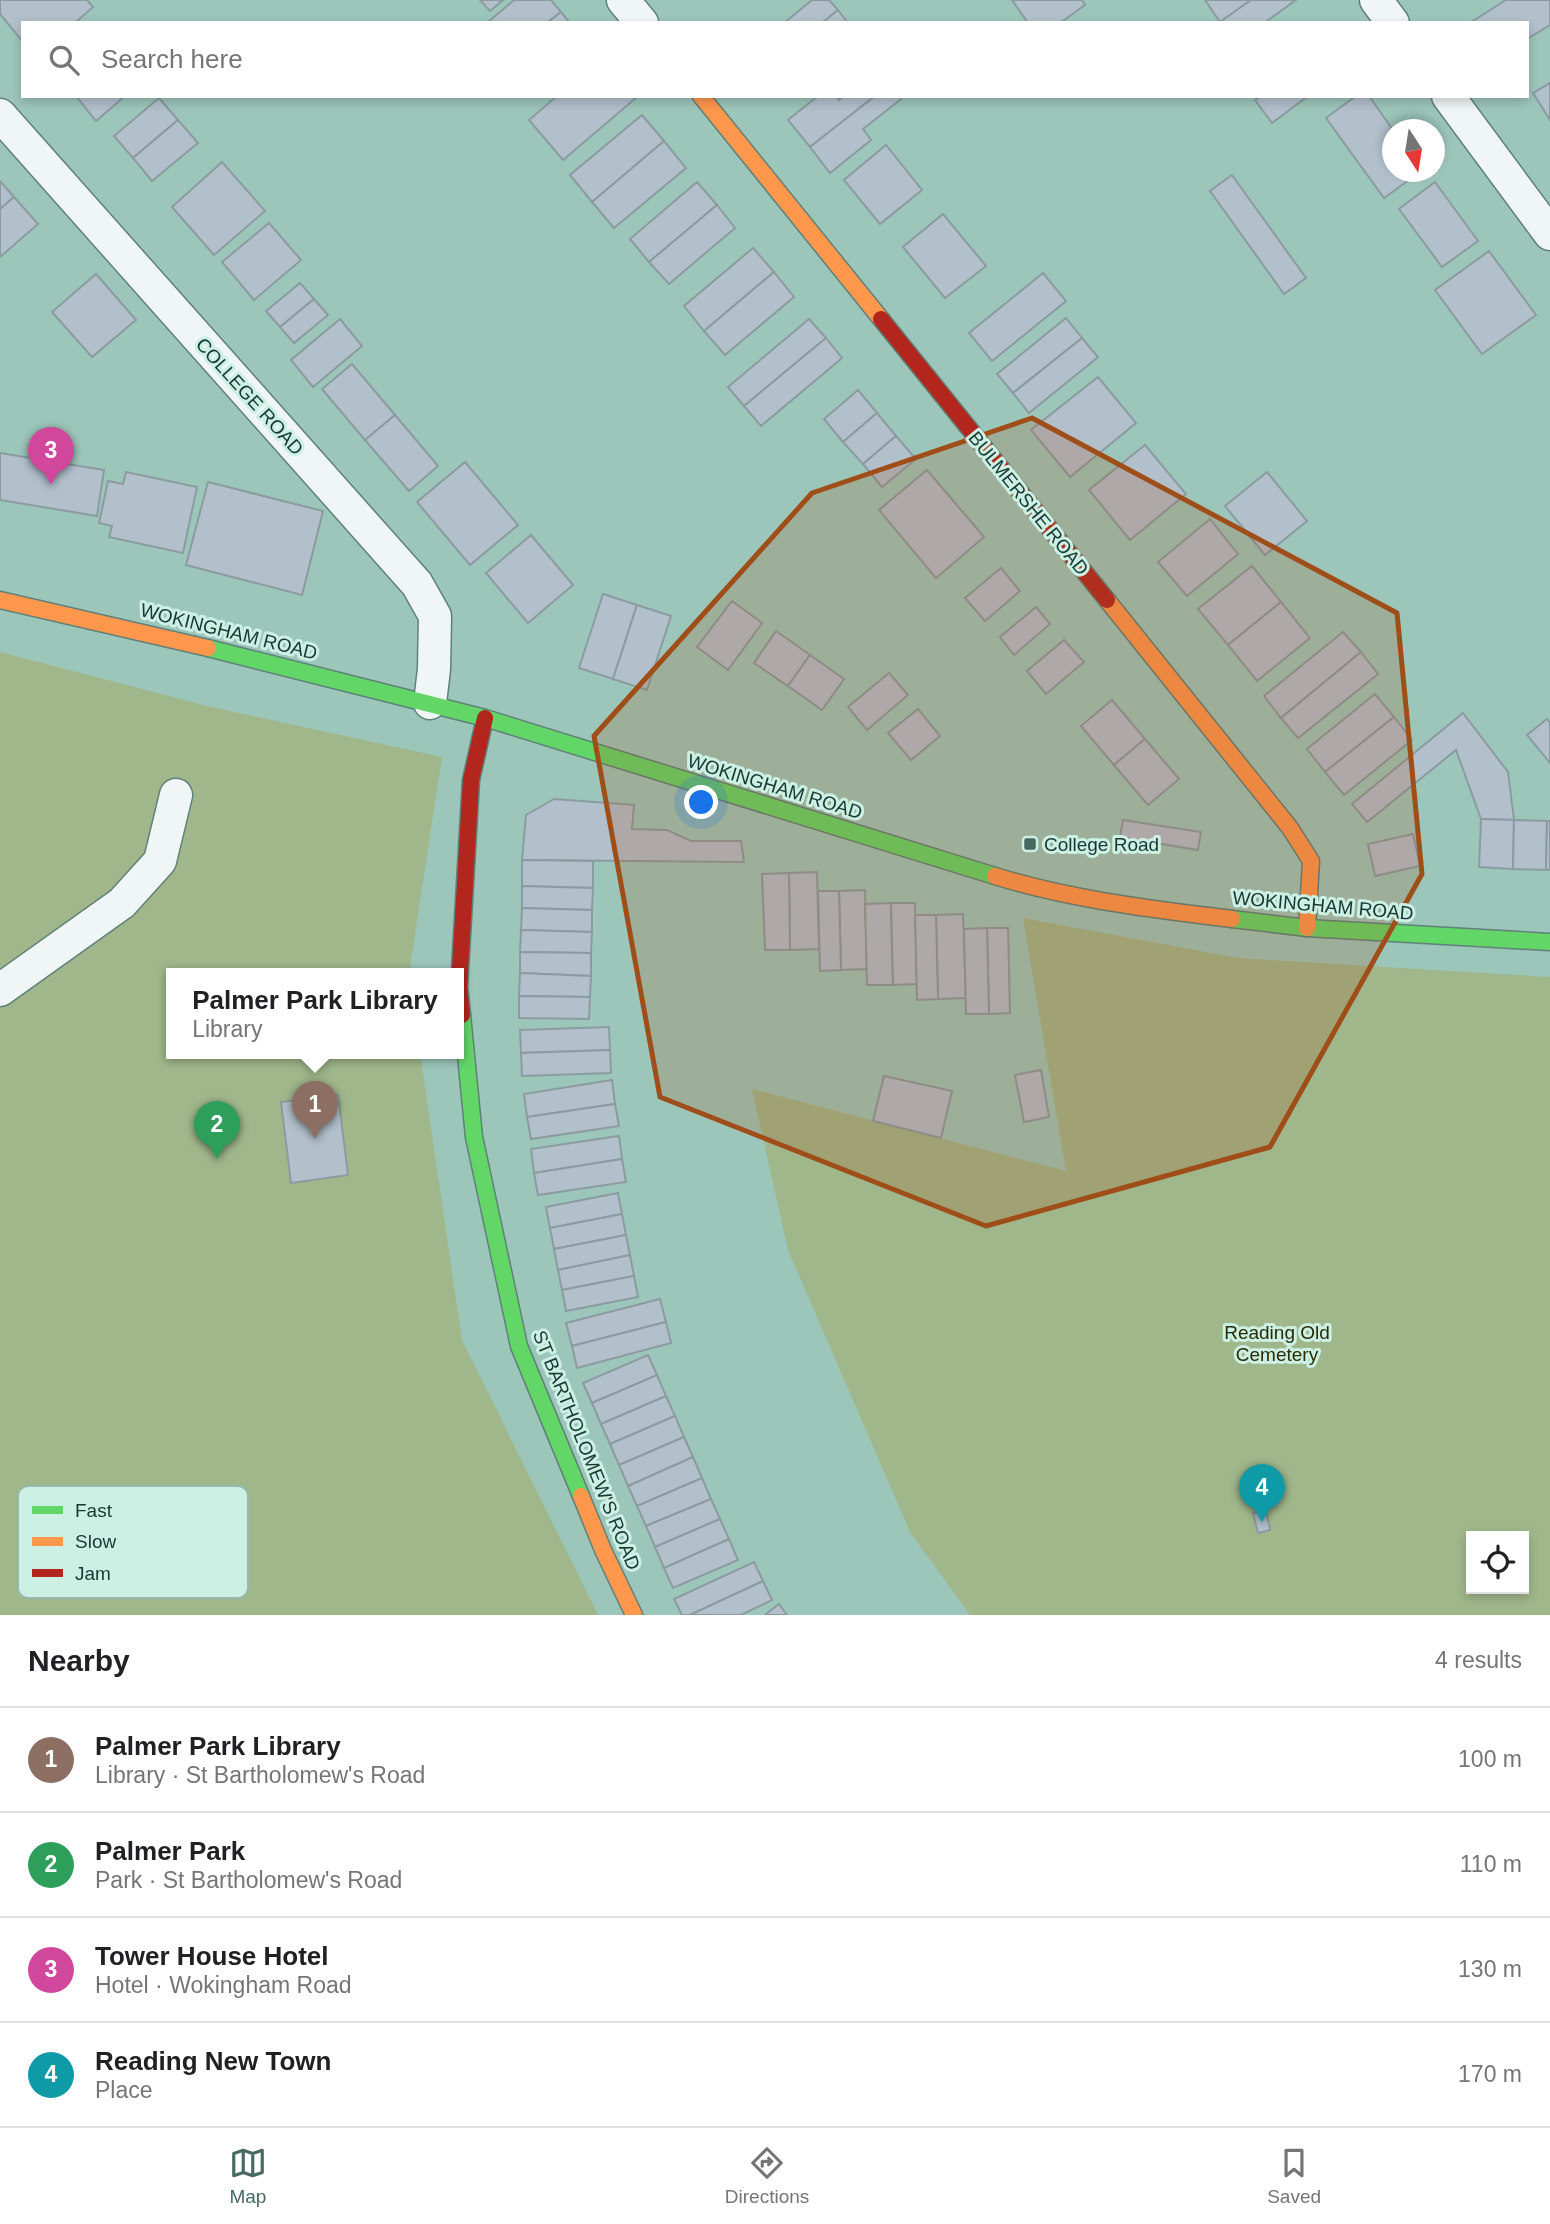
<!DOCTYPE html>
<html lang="en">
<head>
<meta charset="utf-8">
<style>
  :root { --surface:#fff; --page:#f2f2f2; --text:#202124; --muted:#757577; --line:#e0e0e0; --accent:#476a60 }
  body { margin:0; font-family:Arial,sans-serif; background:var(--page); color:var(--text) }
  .controls { position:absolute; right:21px; bottom:21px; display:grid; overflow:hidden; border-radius:0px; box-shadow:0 4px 10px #0003 }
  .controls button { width:63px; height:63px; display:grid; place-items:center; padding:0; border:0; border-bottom:2px solid var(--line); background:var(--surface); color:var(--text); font:35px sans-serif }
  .compass { position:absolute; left:1382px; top:119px; width:63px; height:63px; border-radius:50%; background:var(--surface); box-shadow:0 4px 10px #0003; rotate:168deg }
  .you { position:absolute; left:702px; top:803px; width:24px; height:24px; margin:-18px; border:5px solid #fff; border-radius:50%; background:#1a73e8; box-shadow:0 0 0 10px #1a73e833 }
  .badge { display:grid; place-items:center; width:46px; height:46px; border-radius:50%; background:var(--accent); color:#fff; font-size:23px; font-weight:700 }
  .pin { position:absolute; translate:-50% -58px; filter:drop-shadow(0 2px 4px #0008) }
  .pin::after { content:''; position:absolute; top:37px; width:24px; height:21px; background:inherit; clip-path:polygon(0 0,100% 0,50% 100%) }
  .popup { position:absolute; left:166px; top:968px; width:298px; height:91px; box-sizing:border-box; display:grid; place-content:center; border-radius:0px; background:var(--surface); filter:drop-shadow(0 2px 5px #0005); font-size:23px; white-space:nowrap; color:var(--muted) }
  .popup b { font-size:26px; color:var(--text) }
  .popup::after { content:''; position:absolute; left:50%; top:100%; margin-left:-14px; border:14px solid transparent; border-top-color:var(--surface) }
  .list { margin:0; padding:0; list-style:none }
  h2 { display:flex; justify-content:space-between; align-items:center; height:91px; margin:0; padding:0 28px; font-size:30px }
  h2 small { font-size:23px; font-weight:400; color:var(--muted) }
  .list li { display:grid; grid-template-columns:46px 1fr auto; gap:21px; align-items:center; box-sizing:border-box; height:105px; padding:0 28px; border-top:2px solid var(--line) }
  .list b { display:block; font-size:26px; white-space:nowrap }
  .list p { margin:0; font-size:23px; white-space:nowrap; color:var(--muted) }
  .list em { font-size:23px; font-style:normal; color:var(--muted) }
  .icon { flex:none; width:38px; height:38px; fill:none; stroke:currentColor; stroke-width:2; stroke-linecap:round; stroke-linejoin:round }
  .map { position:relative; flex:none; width:1550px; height:1615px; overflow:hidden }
  .search { position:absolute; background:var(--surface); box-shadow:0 4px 10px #0003; left:21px; right:21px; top:21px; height:77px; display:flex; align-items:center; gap:18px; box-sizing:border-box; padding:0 24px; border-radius:0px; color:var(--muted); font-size:26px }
  .sheet { height:511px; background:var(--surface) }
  nav { display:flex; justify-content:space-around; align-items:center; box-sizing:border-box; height:98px; border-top:2px solid var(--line); background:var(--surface); font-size:19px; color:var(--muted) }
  nav a { display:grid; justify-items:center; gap:4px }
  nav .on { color:var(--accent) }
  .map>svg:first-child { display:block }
</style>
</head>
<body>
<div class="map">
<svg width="1550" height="1615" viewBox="0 0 1550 1615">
  <rect width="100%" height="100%" fill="#9dc6ba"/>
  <g fill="#a0b78b" fill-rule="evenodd">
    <polygon points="0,652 207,706 442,757 409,973 172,973 172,1053 420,1053 462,1340 598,1615 0,1615"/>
    <path d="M1023,918L1238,958L1550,977V1615H970L910,1532L788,1250L752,1089L1066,1171ZM1471,1536H1524V1589H1471Z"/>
  </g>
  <g fill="#b2c0cc" stroke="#8b9ca1" stroke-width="2">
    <polygon points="0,0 87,0 93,7 75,23 23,23 23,42 0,14"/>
    <polygon points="480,0 503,0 490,11"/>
    <polygon points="514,0 551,0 561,12 547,23 487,23"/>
    <polygon points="812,0 829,0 838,10 822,23 784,23"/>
    <polygon points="1012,0 1082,0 1085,5 1060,23 1028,23"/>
    <polygon points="1205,0 1251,0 1220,22"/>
    <polygon points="1251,0 1296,0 1264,23 1220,22"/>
    <polygon points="1506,0 1550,0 1550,25 1527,39 1527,23 1475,23 1473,21"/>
    <polygon points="838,10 848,23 822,23"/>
    <polygon points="561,12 570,23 547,23"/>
    <polygon points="1550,83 1550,120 1533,93"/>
    <polygon points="76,96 125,96 96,121"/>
    <polygon points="557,96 636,96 637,97 563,160 529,120"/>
    <polygon points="818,96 836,96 839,100 843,96 875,96 810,147 788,120"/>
    <polygon points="875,96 899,96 901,99 863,129 871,140 830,173 810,147"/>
    <polygon points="1261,96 1308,96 1272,123 1255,100"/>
    <polygon points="1356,96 1369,96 1393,130 1392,172 1420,172 1384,198 1326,118"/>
    <polygon points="159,98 178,120 133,158 114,136"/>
    <polygon points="642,115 664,141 592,202 570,175"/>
    <polygon points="178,120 198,143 152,181 133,158"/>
    <polygon points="664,141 686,168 614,228 592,202"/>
    <polygon points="886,145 922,190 880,224 844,180"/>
    <polygon points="222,162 265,211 214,255 172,207"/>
    <polygon points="1232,175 1306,278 1284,294 1210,191"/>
    <polygon points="0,181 14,197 0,209"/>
    <polygon points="697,182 717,205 649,262 630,239"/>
    <polygon points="1435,182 1478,241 1442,267 1399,209"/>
    <polygon points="14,197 38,224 0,257 0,209"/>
    <polygon points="717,205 735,228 669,284 649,262"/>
    <polygon points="943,214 986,266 945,298 903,247"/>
    <polygon points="269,223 301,260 254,300 222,262"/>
    <polygon points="753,248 774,272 704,331 684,306"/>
    <polygon points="1489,251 1536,315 1482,354 1435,290"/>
    <polygon points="774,272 794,297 725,355 704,331"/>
    <polygon points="1043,273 1066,301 992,361 969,333"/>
    <polygon points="96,274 136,320 92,357 52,312"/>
    <polygon points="300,283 314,299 280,327 266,311"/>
    <polygon points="314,299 328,315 294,343 280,327"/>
    <polygon points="1066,318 1082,338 1013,393 997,374"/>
    <polygon points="340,319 362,346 313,387 291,360"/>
    <polygon points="809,319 826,338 744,406 728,387"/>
    <polygon points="826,338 842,358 761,426 744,406"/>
    <polygon points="1082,338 1098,357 1029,413 1013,393"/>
    <polygon points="352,364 395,415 365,440 322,389"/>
    <polygon points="1098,377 1136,423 1070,477 1031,430"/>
    <polygon points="858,390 877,413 843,442 824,419"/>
    <polygon points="877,413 896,436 863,464 843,442"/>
    <polygon points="395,415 438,466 409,491 365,440"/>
    <polygon points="896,436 916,459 882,487 863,464"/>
    <polygon points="1145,445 1186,494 1130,540 1089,490"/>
    <polygon points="0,453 104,470 97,516 0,500"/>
    <polygon points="465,462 518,525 470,565 417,502"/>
    <polygon points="927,470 984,537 936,578 879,510"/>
    <polygon points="126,472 197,487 183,553 109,537 112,526 99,523 108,481 123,484"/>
    <polygon points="1267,472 1307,521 1265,555 1225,506"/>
    <polygon points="208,482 323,511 302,595 186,565"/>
    <polygon points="1210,519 1238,554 1187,596 1158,562"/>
    <polygon points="531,535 573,585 528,623 486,573"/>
    <polygon points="1252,566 1281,602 1228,645 1198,609"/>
    <polygon points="1001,568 1020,591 985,621 965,598"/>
    <polygon points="603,594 637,605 613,679 579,668"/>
    <polygon points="732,601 762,623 728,670 697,647"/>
    <polygon points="1281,602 1310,638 1257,681 1228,645"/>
    <polygon points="637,605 671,616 647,690 613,679"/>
    <polygon points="1036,607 1050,624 1014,655 1000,637"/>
    <polygon points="776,631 810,655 788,686 754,663"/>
    <polygon points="1343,632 1361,652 1281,718 1264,696"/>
    <polygon points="1064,640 1084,662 1046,694 1027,671"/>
    <polygon points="1361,652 1378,674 1298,738 1281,718"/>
    <polygon points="810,655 844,679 822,710 788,686"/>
    <polygon points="889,673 908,695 867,730 848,707"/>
    <polygon points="1375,694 1394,717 1325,772 1307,749"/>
    <polygon points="1112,700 1145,739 1114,765 1081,726"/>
    <polygon points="918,709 940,736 911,760 888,733"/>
    <polygon points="1463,713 1508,772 1514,820 1481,819 1456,750 1367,822 1352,804"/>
    <polygon points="1394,717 1412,740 1344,795 1325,772"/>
    <polygon points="1547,719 1550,723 1550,763 1527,735"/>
    <polygon points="1145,739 1179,779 1148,805 1114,765"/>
    <polygon points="554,799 634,805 632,829 667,830 691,841 741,841 744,862 522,860 526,815"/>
    <polygon points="1481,819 1514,820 1513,869 1479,867"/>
    <polygon points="1123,820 1201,832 1198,850 1120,837"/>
    <polygon points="1514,820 1547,821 1546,870 1513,869"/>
    <polygon points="1547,821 1550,821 1550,870 1546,870"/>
    <polygon points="1413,834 1420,866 1375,876 1368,844"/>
    <polygon points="522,860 593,861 593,888 522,886"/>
    <polygon points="817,872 819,949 790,950 789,873"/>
    <polygon points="789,873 790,950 765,950 762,874"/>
    <polygon points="522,886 593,888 592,910 522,908"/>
    <polygon points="865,890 867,969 841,970 839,891"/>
    <polygon points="818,891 839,891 841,970 820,971"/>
    <polygon points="891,903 893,985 867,985 865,904"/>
    <polygon points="891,903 915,903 917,984 893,985"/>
    <polygon points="522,908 592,910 592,932 521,930"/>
    <polygon points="963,914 966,998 938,999 936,915"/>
    <polygon points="915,915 936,915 938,999 917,1000"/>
    <polygon points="987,928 1008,928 1010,1013 989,1014"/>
    <polygon points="987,928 989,1014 966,1014 964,929"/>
    <polygon points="521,930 592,932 591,953 520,952"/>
    <polygon points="520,952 591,953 591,976 520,973"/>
    <polygon points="520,973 591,976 590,997 519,996"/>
    <polygon points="519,996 590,997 589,1019 519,1018"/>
    <polygon points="609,1027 610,1050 521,1053 520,1030"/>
    <polygon points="610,1050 611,1073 522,1076 521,1053"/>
    <polygon points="1041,1070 1049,1117 1024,1122 1015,1075"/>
    <polygon points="884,1076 952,1091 941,1138 873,1121"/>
    <polygon points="612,1080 615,1104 527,1117 524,1094"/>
    <polygon points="338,1095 348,1175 291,1183 281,1102"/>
    <polygon points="615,1104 619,1126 531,1139 527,1117"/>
    <polygon points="619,1136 622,1159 534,1173 531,1149"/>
    <polygon points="622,1159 626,1182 538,1195 534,1173"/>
    <polygon points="618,1193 622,1214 550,1228 546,1207"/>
    <polygon points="622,1214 626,1235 554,1249 550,1228"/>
    <polygon points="626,1235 630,1255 558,1270 554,1249"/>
    <polygon points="630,1255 634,1276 562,1290 558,1270"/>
    <polygon points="634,1276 638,1297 566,1311 562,1290"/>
    <polygon points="660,1299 666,1322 572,1346 566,1323"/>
    <polygon points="666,1322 671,1343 577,1368 572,1346"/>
    <polygon points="648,1355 657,1375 592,1403 583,1383"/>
    <polygon points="657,1375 666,1396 601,1424 592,1403"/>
    <polygon points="666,1396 675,1416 610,1444 601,1424"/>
    <polygon points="675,1416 684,1437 619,1465 610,1444"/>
    <polygon points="684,1437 693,1457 628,1486 619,1465"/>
    <polygon points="693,1457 702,1478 637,1506 628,1486"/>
    <polygon points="702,1478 711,1499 646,1526 637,1506"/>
    <polygon points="711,1499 720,1519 655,1547 646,1526"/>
    <polygon points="1266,1511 1270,1530 1258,1533 1253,1513"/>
    <polygon points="720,1519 729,1539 664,1568 655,1547"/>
    <polygon points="729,1539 738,1560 673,1588 664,1568"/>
    <polygon points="754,1562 763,1581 690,1615 682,1615 674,1599"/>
    <polygon points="763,1581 772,1600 741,1615 690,1615"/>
    <polygon points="779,1604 787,1615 765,1615"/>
  </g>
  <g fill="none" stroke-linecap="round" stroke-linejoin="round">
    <defs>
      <g id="street">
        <polyline points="623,0 642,23"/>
        <polyline points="1376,0 1393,23"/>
        <polyline points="1448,96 1550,234"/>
        <polyline points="0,115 417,584 435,616 434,669 430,703"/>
        <polyline points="0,990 122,903 160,861 176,795"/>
      </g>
      <g id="fast">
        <polyline points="208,648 485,718 995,876"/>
        <polyline points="1232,919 1307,928 1550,942"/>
        <polyline points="462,1015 474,1137 519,1346 581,1496"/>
      </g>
      <g id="slow">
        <polyline points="701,96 881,319"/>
        <polyline points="0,600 208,648"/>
        <polyline points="1107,600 1290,828 1311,861 1307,928"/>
        <path d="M995,876C1072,900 1153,909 1232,919"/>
        <polyline points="581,1496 603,1550 634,1615"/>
      </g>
      <g id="jam">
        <polyline points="881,319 1107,600"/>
        <polyline points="462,1015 459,987 471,780 485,718"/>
      </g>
    </defs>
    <use href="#street" stroke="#5f8179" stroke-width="35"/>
    <use href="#fast" stroke="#5f8179" stroke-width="19"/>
    <use href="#slow" stroke="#5f8179" stroke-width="19"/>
    <use href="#jam" stroke="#5f8179" stroke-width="19"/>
    <use href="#street" stroke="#f0f6f5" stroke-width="32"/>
    <use href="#fast" stroke="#63d668" stroke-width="16"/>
    <use href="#slow" stroke="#ff974d" stroke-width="16"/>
    <use href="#jam" stroke="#b3261e" stroke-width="16"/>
  </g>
  <path fill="#a04e19" fill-opacity="0.2" stroke="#a04e19" stroke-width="5" stroke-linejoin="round" d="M1032,418L1397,613L1422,874L1270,1147L986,1226L660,1097L594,736L812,493Z"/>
  <rect fill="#476a60" stroke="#ccf0e4" stroke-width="2.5" x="1023" y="837" width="14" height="14" rx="3.5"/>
  <g text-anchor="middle" stroke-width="6" stroke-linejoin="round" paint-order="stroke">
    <g font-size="19" fill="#193930" stroke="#ccf0e4">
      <text transform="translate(250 396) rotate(48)" y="7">COLLEGE ROAD</text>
      <text transform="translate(1029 503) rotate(51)" y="7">BULMERSHE ROAD</text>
      <text transform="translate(229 631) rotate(14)" y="7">WOKINGHAM ROAD</text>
      <text transform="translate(775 786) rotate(17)" y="7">WOKINGHAM ROAD</text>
      <text transform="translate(1323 905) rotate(5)" y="7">WOKINGHAM ROAD</text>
      <text transform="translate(587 1450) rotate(68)" y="7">ST BARTHOLOMEW'S ROAD</text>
    </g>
    <g font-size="19" fill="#193930" stroke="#ccf0e4" text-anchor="start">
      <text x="1044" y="851">College Road</text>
    </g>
    <g font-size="19" fill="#292c01" stroke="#ccf0e4">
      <text x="1277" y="1339">Reading Old<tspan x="1277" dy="22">Cemetery</tspan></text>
    </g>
  </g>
  <rect x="18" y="1486" width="230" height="112" rx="10" fill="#ccf0e4" stroke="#96b9ae" stroke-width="2"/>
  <rect x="32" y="1506" width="31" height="8" fill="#63d668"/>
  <rect x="32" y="1537" width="31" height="9" fill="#ff974d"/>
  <rect x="32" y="1569" width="31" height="8" fill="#b3261e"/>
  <g font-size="19" fill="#193930">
    <text x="75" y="1517">Fast</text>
    <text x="75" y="1548">Slow</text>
    <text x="75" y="1580">Jam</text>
  </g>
</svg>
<div class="controls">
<button><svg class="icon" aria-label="locate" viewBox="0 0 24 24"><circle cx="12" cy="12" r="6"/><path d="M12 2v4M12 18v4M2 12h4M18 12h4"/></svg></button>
</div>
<svg class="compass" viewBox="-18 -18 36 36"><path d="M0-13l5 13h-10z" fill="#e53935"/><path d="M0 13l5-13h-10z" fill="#757577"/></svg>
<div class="you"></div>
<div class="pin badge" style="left:315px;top:1139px;background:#8d6e63">1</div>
<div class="popup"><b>Palmer Park Library</b>Library</div>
<div class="pin badge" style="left:217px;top:1159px;background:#2e9e5b">2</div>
<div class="pin badge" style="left:51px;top:485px;background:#d1479c">3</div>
<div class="pin badge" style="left:1262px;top:1522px;background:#0f9aa8">4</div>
<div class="search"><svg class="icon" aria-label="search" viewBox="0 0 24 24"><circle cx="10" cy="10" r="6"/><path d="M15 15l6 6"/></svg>Search here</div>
</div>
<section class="sheet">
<h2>Nearby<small>4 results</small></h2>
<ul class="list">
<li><span class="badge" style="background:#8d6e63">1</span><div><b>Palmer Park Library</b><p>Library · St Bartholomew's Road</p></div><em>100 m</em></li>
<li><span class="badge" style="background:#2e9e5b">2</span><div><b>Palmer Park</b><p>Park · St Bartholomew's Road</p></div><em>110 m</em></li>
<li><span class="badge" style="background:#d1479c">3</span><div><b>Tower House Hotel</b><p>Hotel · Wokingham Road</p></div><em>130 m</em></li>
<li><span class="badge" style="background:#0f9aa8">4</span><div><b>Reading New Town</b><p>Place</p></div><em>170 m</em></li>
</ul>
</section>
<nav>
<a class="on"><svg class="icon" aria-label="map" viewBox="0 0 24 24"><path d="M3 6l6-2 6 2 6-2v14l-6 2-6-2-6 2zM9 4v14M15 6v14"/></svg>Map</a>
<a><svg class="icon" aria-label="directions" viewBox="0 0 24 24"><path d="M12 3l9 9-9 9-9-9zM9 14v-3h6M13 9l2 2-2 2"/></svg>Directions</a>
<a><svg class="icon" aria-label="saved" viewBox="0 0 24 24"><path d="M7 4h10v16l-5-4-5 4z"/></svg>Saved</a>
</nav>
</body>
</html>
